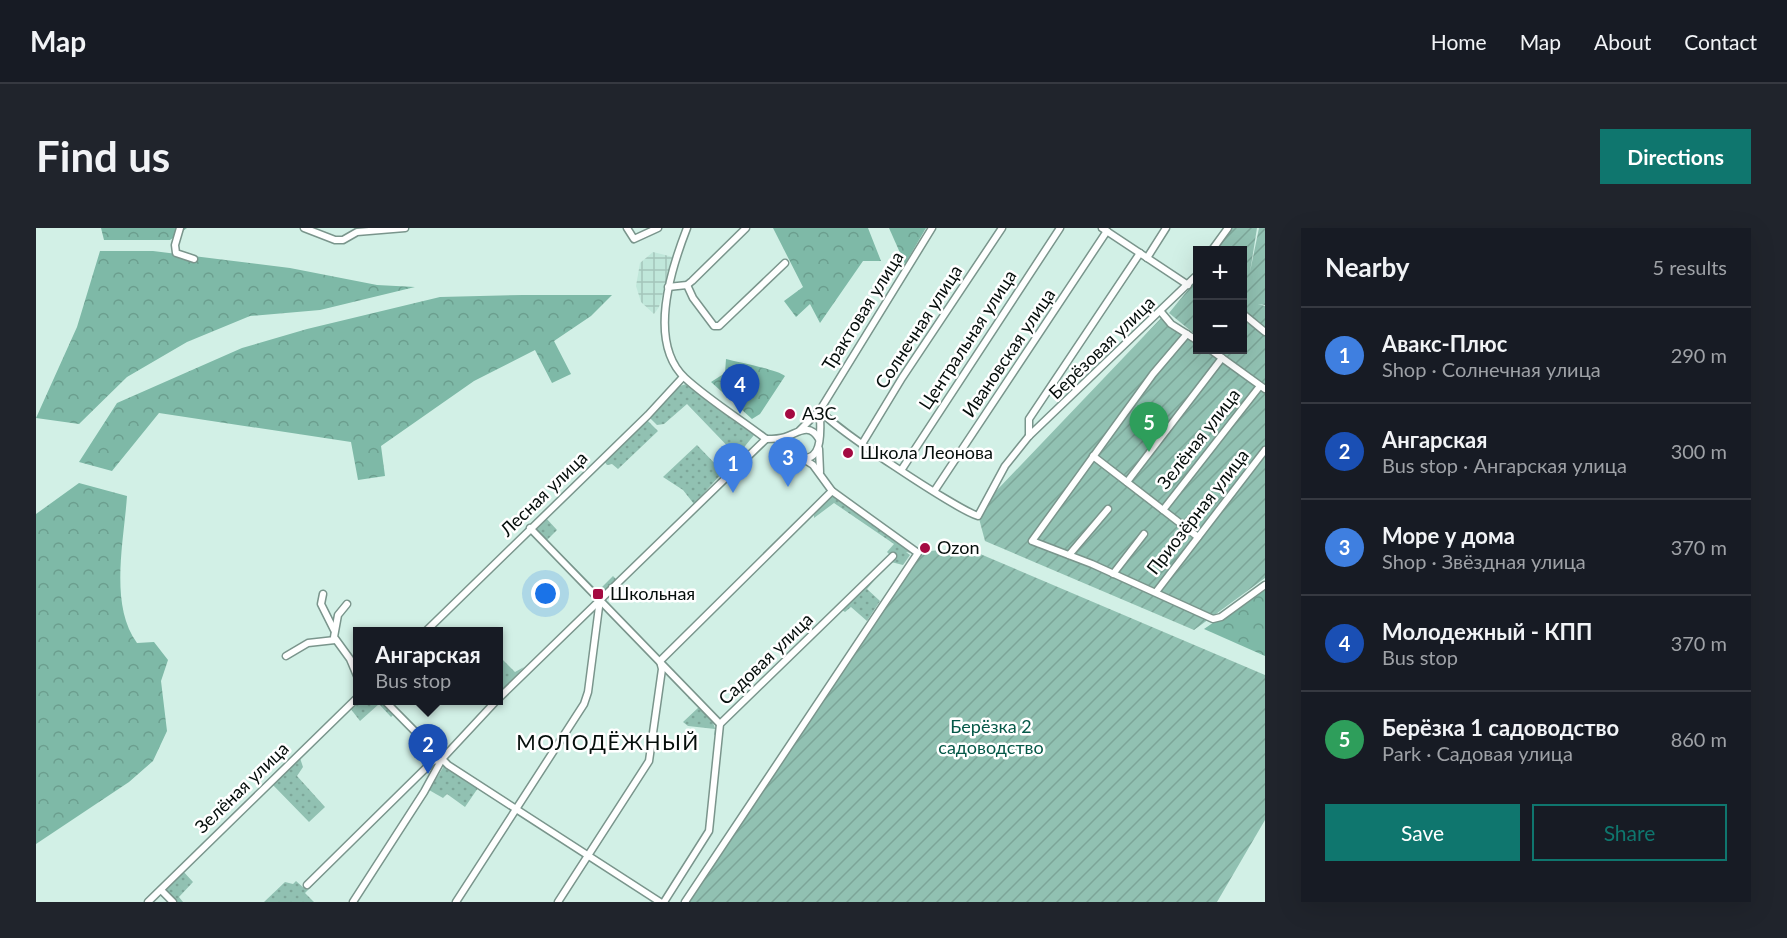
<!DOCTYPE html>
<html lang="en">
<head>
<meta charset="utf-8">
<style>
  :root { --surface:#171b24; --page:#20242c; --text:#f1f3f6; --muted:#9ea1a6; --line:#363941; --accent:#0f766e }
  body { margin:0; font-family:Lato,sans-serif; background:var(--page); color:var(--text) }
  .controls { position:absolute; right:18px; top:18px; display:grid; overflow:hidden; border-radius:0px; box-shadow:0 6px 24px #0002 }
  .controls button { width:54px; height:54px; display:grid; place-items:center; padding:0; border:0; border-bottom:2px solid var(--line); background:var(--surface); color:var(--text); font:30px sans-serif }
  .you { position:absolute; left:510px; top:366px; width:21px; height:21px; margin:-15px; border:4px solid #fff; border-radius:50%; background:#1a73e8; box-shadow:0 0 0 9px #1a73e833 }
  .badge { display:grid; place-items:center; width:39px; height:39px; border-radius:50%; background:var(--accent); color:#fff; font-size:20px; font-weight:700 }
  .pin { position:absolute; translate:-50% -50px; filter:drop-shadow(0 2px 3px #0008) }
  .pin::after { content:''; position:absolute; top:32px; width:21px; height:18px; background:inherit; clip-path:polygon(0 0,100% 0,50% 100%) }
  .popup { position:absolute; left:317px; top:399px; width:150px; height:78px; box-sizing:border-box; display:grid; place-content:center; border-radius:0px; background:var(--surface); filter:drop-shadow(0 2px 4px #0005); font-size:20px; white-space:nowrap; color:var(--muted) }
  .popup b { font-size:22px; color:var(--text) }
  .popup::after { content:''; position:absolute; left:50%; top:100%; margin-left:-12px; border:12px solid transparent; border-top-color:var(--surface) }
  .list { margin:0; padding:0; list-style:none }
  h2 { display:flex; justify-content:space-between; align-items:center; height:78px; margin:0; padding:0 24px; font-size:26px }
  h2 small { font-size:20px; font-weight:400; color:var(--muted) }
  .list li { display:grid; grid-template-columns:39px 1fr auto; gap:18px; align-items:center; box-sizing:border-box; height:96px; padding:0 24px; border-top:2px solid var(--line) }
  .list b { display:block; font-size:22px; white-space:nowrap }
  .list p { margin:0; font-size:20px; white-space:nowrap; color:var(--muted) }
  .list em { font-size:20px; font-style:normal; color:var(--muted) }
  .actions { display:flex; gap:12px; padding:18px 24px }
  .actions a { flex:1; padding:14px 0; border:2px solid var(--accent); border-radius:0px; text-align:center; font-size:21px; color:var(--accent) }
  .actions .main { background:var(--accent); color:#fff }
  .map { position:relative; flex:none; width:1229px; height:674px; overflow:hidden; border-radius:0px }
  header { display:flex; align-items:center; gap:36px; box-sizing:border-box; height:84px; padding:0 30px; background:var(--surface); border-bottom:2px solid var(--line) }
  header strong { font-size:28px }
  nav { display:flex; gap:33px; margin-inline-start:auto; font-size:21px }
  .intro { display:flex; align-items:center; justify-content:space-between; box-sizing:border-box; height:144px; padding:0 36px }
  h1 { margin:0; font-size:42px }
  .button { padding:15px 27px; border-radius:0px; background:var(--accent); color:#fff; font-size:21px; font-weight:700 }
  main { display:flex; gap:36px; padding:0 36px }
  aside { flex:1; background:var(--surface); border-radius:0px; box-shadow:0 6px 24px #0002 }
  .map>svg:first-child { display:block }
</style>
</head>
<body>
<header>
<strong>Map</strong>
<nav><a>Home</a><a>Map</a><a>About</a><a>Contact</a></nav>
</header>
<div class="intro"><h1>Find us</h1><a class="button">Directions</a></div>
<main>
<div class="map">
<svg width="1229" height="674" viewBox="0 0 1229 674">
  <defs>
    <pattern id="industrial-grid" width="8" height="8" patternUnits="userSpaceOnUse" patternTransform="scale(1.5)"><rect width="8" height="8" fill="#c0e7da"/><path d="M0 4h8M4 0v8" fill="none" stroke="#a4c5ba"/></pattern>
    <pattern id="grass-dots" width="8" height="8" patternUnits="userSpaceOnUse" patternTransform="scale(1.5)"><rect width="8" height="8" fill="#91c1b2"/><path d="M2 2h.1M6 6h.1" fill="none" stroke="#7ca598" stroke-width="1.8" stroke-linecap="round"/></pattern>
    <pattern id="forest-crowns" width="20" height="18" patternUnits="userSpaceOnUse" patternTransform="scale(1.5)"><rect width="20" height="18" fill="#7eb9a7"/><path d="M2 6a3 3 0 1 1 6 0M12 15a3 3 0 1 1 6 0" fill="none" stroke="#6b9e8e"/></pattern>
    <pattern id="garden-furrows" width="10" height="10" patternUnits="userSpaceOnUse" patternTransform="scale(1.5)"><rect width="10" height="10" fill="#91c1b2"/><path d="M-1 1l2-2M0 10L10 0M9 11l2-2" fill="none" stroke="#7ca598"/></pattern>
  </defs>
  <rect width="100%" height="100%" fill="#d2f0e6"/>
  <polygon fill="url(#industrial-grid)" points="617,24 637,29 623,79 618,86 605,74 600,58 604,35"/>
  <g fill="url(#grass-dots)">
    <polygon points="650,156 718,207 701,228 651,176 628,196 621,197 614,190 641,159"/>
    <polygon points="611,192 622,203 582,241 576,236 571,237 568,233"/>
    <polygon points="661,217 687,244 658,276 647,262 627,249"/>
    <polygon points="794,268 800,268 874,322 875,325 870,324 874,327 867,337 855,334 855,328 851,324 858,316 798,275 778,290 778,287"/>
    <polygon points="510,290 521,302 511,312 562,363 577,348 580,351 566,365 561,364 500,302"/>
    <polygon points="852,336 831,361 844,373 831,393 815,379 809,384 806,382"/>
    <polygon points="462,427 479,444 488,439 466,463 463,457"/>
    <polygon points="654,468 675,489 681,506 678,507 679,501 652,498 647,494 663,479 652,470"/>
    <polygon points="322,472 346,473 358,486 355,489 343,476 324,493 314,480"/>
    <polygon points="263,527 267,539 261,548 289,579 273,594 236,556"/>
    <polygon points="408,538 410,539 473,579 442,560 429,579 411,566 407,570 393,562"/>
    <polygon points="302,629 304,630 269,665 278,674 228,674 249,654 257,656 260,653 269,661"/>
    <polygon points="146,642 157,654 143,669 147,674 140,674 131,665 130,658"/>
  </g>
  <g fill="url(#forest-crowns)">
    <polygon points="65,0 151,0 134,12 68,12"/>
    <polygon points="737,0 832,0 845,33 827,33 784,95 774,76 760,89 748,73 767,59"/>
    <polygon points="853,0 890,0 869,36"/>
    <polygon points="64,23 117,23 254,40 341,57 379,59 284,82 214,88 151,114 91,149 43,196 0,190 41,99"/>
    <polygon points="487,67 576,67 555,88 518,113 535,146 516,155 499,122 438,153 345,218 349,248 322,252 315,214 123,185 76,243 43,234 81,175 206,120 271,101 404,69"/>
    <path d="M690,131C702,134 742,142 749,148L724,186L716,191L675,154L689,145Z"/>
    <path d="M43,255L91,268C88,313 73,377 101,415L118,414L132,432L125,453L131,503L117,533L93,554L0,616V286Z"/>
    <polygon points="1229,359 1229,428 1168,401"/>
  </g>
  <g fill="url(#garden-furrows)">
    <polygon points="1195,0 1221,0 1214,44 1223,0 1229,0 1229,77 1222,76 1229,78 1229,163 1178,122 1206,122 1206,22 1181,22"/>
    <polygon points="1161,51 1161,108 1133,85"/>
    <polygon points="1129,86 1161,112 1162,122 1174,122 1229,165 1229,350 1158,402 949,313 941,283"/>
    <polygon points="930,320 1229,447 1229,592 1181,674 646,674 881,324"/>
  </g>
  <g fill="none" stroke-linecap="round" stroke-linejoin="round">
    <defs>
      <g id="minor">
        <polyline points="144,0 139,17 140,25 158,31"/>
        <polyline points="268,0 299,12 307,12 321,4 369,0"/>
        <polyline points="591,0 598,11 622,0"/>
        <path d="M651,0C635,41 611,114 649,150C673,172 704,191 730,211"/>
        <polyline points="1066,0 1152,57"/>
        <polyline points="1176,22 1192,0"/>
        <polyline points="1111,30 1130,0"/>
        <polyline points="651,57 657,70 678,98 683,98 749,35"/>
        <polyline points="632,59 651,57 656,53 710,0"/>
        <polyline points="1125,84 1135,96 1162,113"/>
        <polyline points="1206,85 1229,104"/>
        <polyline points="1151,106 1117,146 996,313 1056,336 1177,391 1185,389 1229,357"/>
        <polyline points="1175,122 1229,161"/>
        <path d="M784,182C794,198 920,281 942,288L969,238L993,208L1159,49"/>
        <polyline points="764,202 784,182 896,0"/>
        <polyline points="993,208 993,191 1104,25"/>
        <path d="M730,211C737,211 743,211 749,209C762,205 773,194 783,211"/>
        <path d="M741,211L752,215L762,229C789,237 784,199 784,183"/>
        <polyline points="826,216 866,150 966,0"/>
        <polyline points="783,221 784,244"/>
        <polyline points="1057,228 1162,309"/>
        <polyline points="866,241 1024,0"/>
        <polyline points="1091,254 1186,130"/>
        <polyline points="899,262 1071,3"/>
        <polyline points="1127,282 1224,158"/>
        <polyline points="494,300 684,496"/>
        <polyline points="1033,327 1072,281"/>
        <polyline points="1077,346 1108,306"/>
        <polyline points="1120,364 1229,222"/>
        <polyline points="287,366 285,376 298,402"/>
        <polyline points="311,376 302,387 298,409 314,431 322,450"/>
        <polyline points="389,404 612,187 647,149"/>
        <polyline points="250,428 272,415 299,412"/>
        <polyline points="462,471 730,211"/>
        <polyline points="348,472 412,537 624,674"/>
        <polyline points="271,657 397,533 406,531"/>
        <polyline points="125,662 137,674"/>
        <polyline points="112,674 322,469"/>
        <polyline points="317,674 388,564 406,531 461,472"/>
        <polyline points="420,674 548,476 552,464 564,371"/>
        <polyline points="522,674 613,533 626,441 624,433 796,263"/>
        <polyline points="628,674 673,603 684,496 857,328"/>
        <polyline points="649,674 882,325 796,263 777,237 766,230"/>
      </g>
    </defs>
    <use href="#minor" stroke="#7a958c" stroke-width="9"/>
    <use href="#minor" stroke="#fff" stroke-width="6"/>
  </g>
  <g fill="#a40a41" stroke="#fff" stroke-width="2">
    <circle cx="754" cy="186" r="6"/>
    <circle cx="812" cy="225" r="6"/>
    <circle cx="889" cy="320" r="6"/>
    <rect x="556" y="360" width="12" height="12" rx="3"/>
  </g>
  <g text-anchor="middle" stroke-width="5" stroke-linejoin="round" paint-order="stroke">
    <g font-size="18" fill="#050e0b" stroke="#fff">
      <text transform="translate(827 83) rotate(-58)" y="6">Трактовая улица</text>
      <text transform="translate(883 99) rotate(-57)" y="6">Солнечная улица</text>
      <text transform="translate(932 112) rotate(-57)" y="6">Центральная улица</text>
      <text transform="translate(1066 120) rotate(-44)" y="6">Берёзовая улица</text>
      <text transform="translate(973 125) rotate(-56)" y="6">Ивановская улица</text>
      <text transform="translate(1163 211) rotate(-52)" y="6">Зелёная улица</text>
      <text transform="translate(508 266) rotate(-44)" y="6">Лесная улица</text>
      <text transform="translate(1162 284) rotate(-52)" y="6">Приозёрная улица</text>
      <text transform="translate(730 431) rotate(-44)" y="6">Садовая улица</text>
      <text transform="translate(206 560) rotate(-44)" y="6">Зелёная улица</text>
    </g>
    <g font-size="18" fill="#050e0b" stroke="#fff" text-anchor="start">
      <text x="766" y="192">АЗС</text>
      <text x="824" y="231">Школа Леонова</text>
      <text x="901" y="326">Ozon</text>
      <text x="574" y="372">Школьная</text>
    </g>
    <g font-size="18" fill="#055847" stroke="#fff">
      <text x="955" y="505">Берёзка 2<tspan x="955" dy="21">садоводство</tspan></text>
    </g>
    <g font-size="21" letter-spacing="1.5" fill="#050e0b" stroke="#fff">
      <text x="572" y="522">МОЛОДЁЖНЫЙ</text>
    </g>
  </g>
</svg>
<div class="controls">
<button>+</button>
<button>−</button>
</div>
<div class="you"></div>
<div class="pin badge" style="left:697px;top:265px;background:#3f7fe0">1</div>
<div class="pin badge" style="left:392px;top:546px;background:#1a4fb4">2</div>
<div class="popup"><b>Ангарская</b>Bus stop</div>
<div class="pin badge" style="left:752px;top:259px;background:#3f7fe0">3</div>
<div class="pin badge" style="left:704px;top:186px;background:#1a4fb4">4</div>
<div class="pin badge" style="left:1113px;top:224px;background:#2e9e5b">5</div>
</div>
<aside>
<h2>Nearby<small>5 results</small></h2>
<ul class="list">
<li><span class="badge" style="background:#3f7fe0">1</span><div><b>Авакс-Плюс</b><p>Shop · Солнечная улица</p></div><em>290 m</em></li>
<li><span class="badge" style="background:#1a4fb4">2</span><div><b>Ангарская</b><p>Bus stop · Ангарская улица</p></div><em>300 m</em></li>
<li><span class="badge" style="background:#3f7fe0">3</span><div><b>Море у дома</b><p>Shop · Звёздная улица</p></div><em>370 m</em></li>
<li><span class="badge" style="background:#1a4fb4">4</span><div><b>Молодежный - КПП</b><p>Bus stop</p></div><em>370 m</em></li>
<li><span class="badge" style="background:#2e9e5b">5</span><div><b>Берёзка 1 садоводство</b><p>Park · Садовая улица</p></div><em>860 m</em></li>
</ul>
<div class="actions"><a class="main">Save</a><a>Share</a></div>
</aside>
</main>
</body>
</html>
